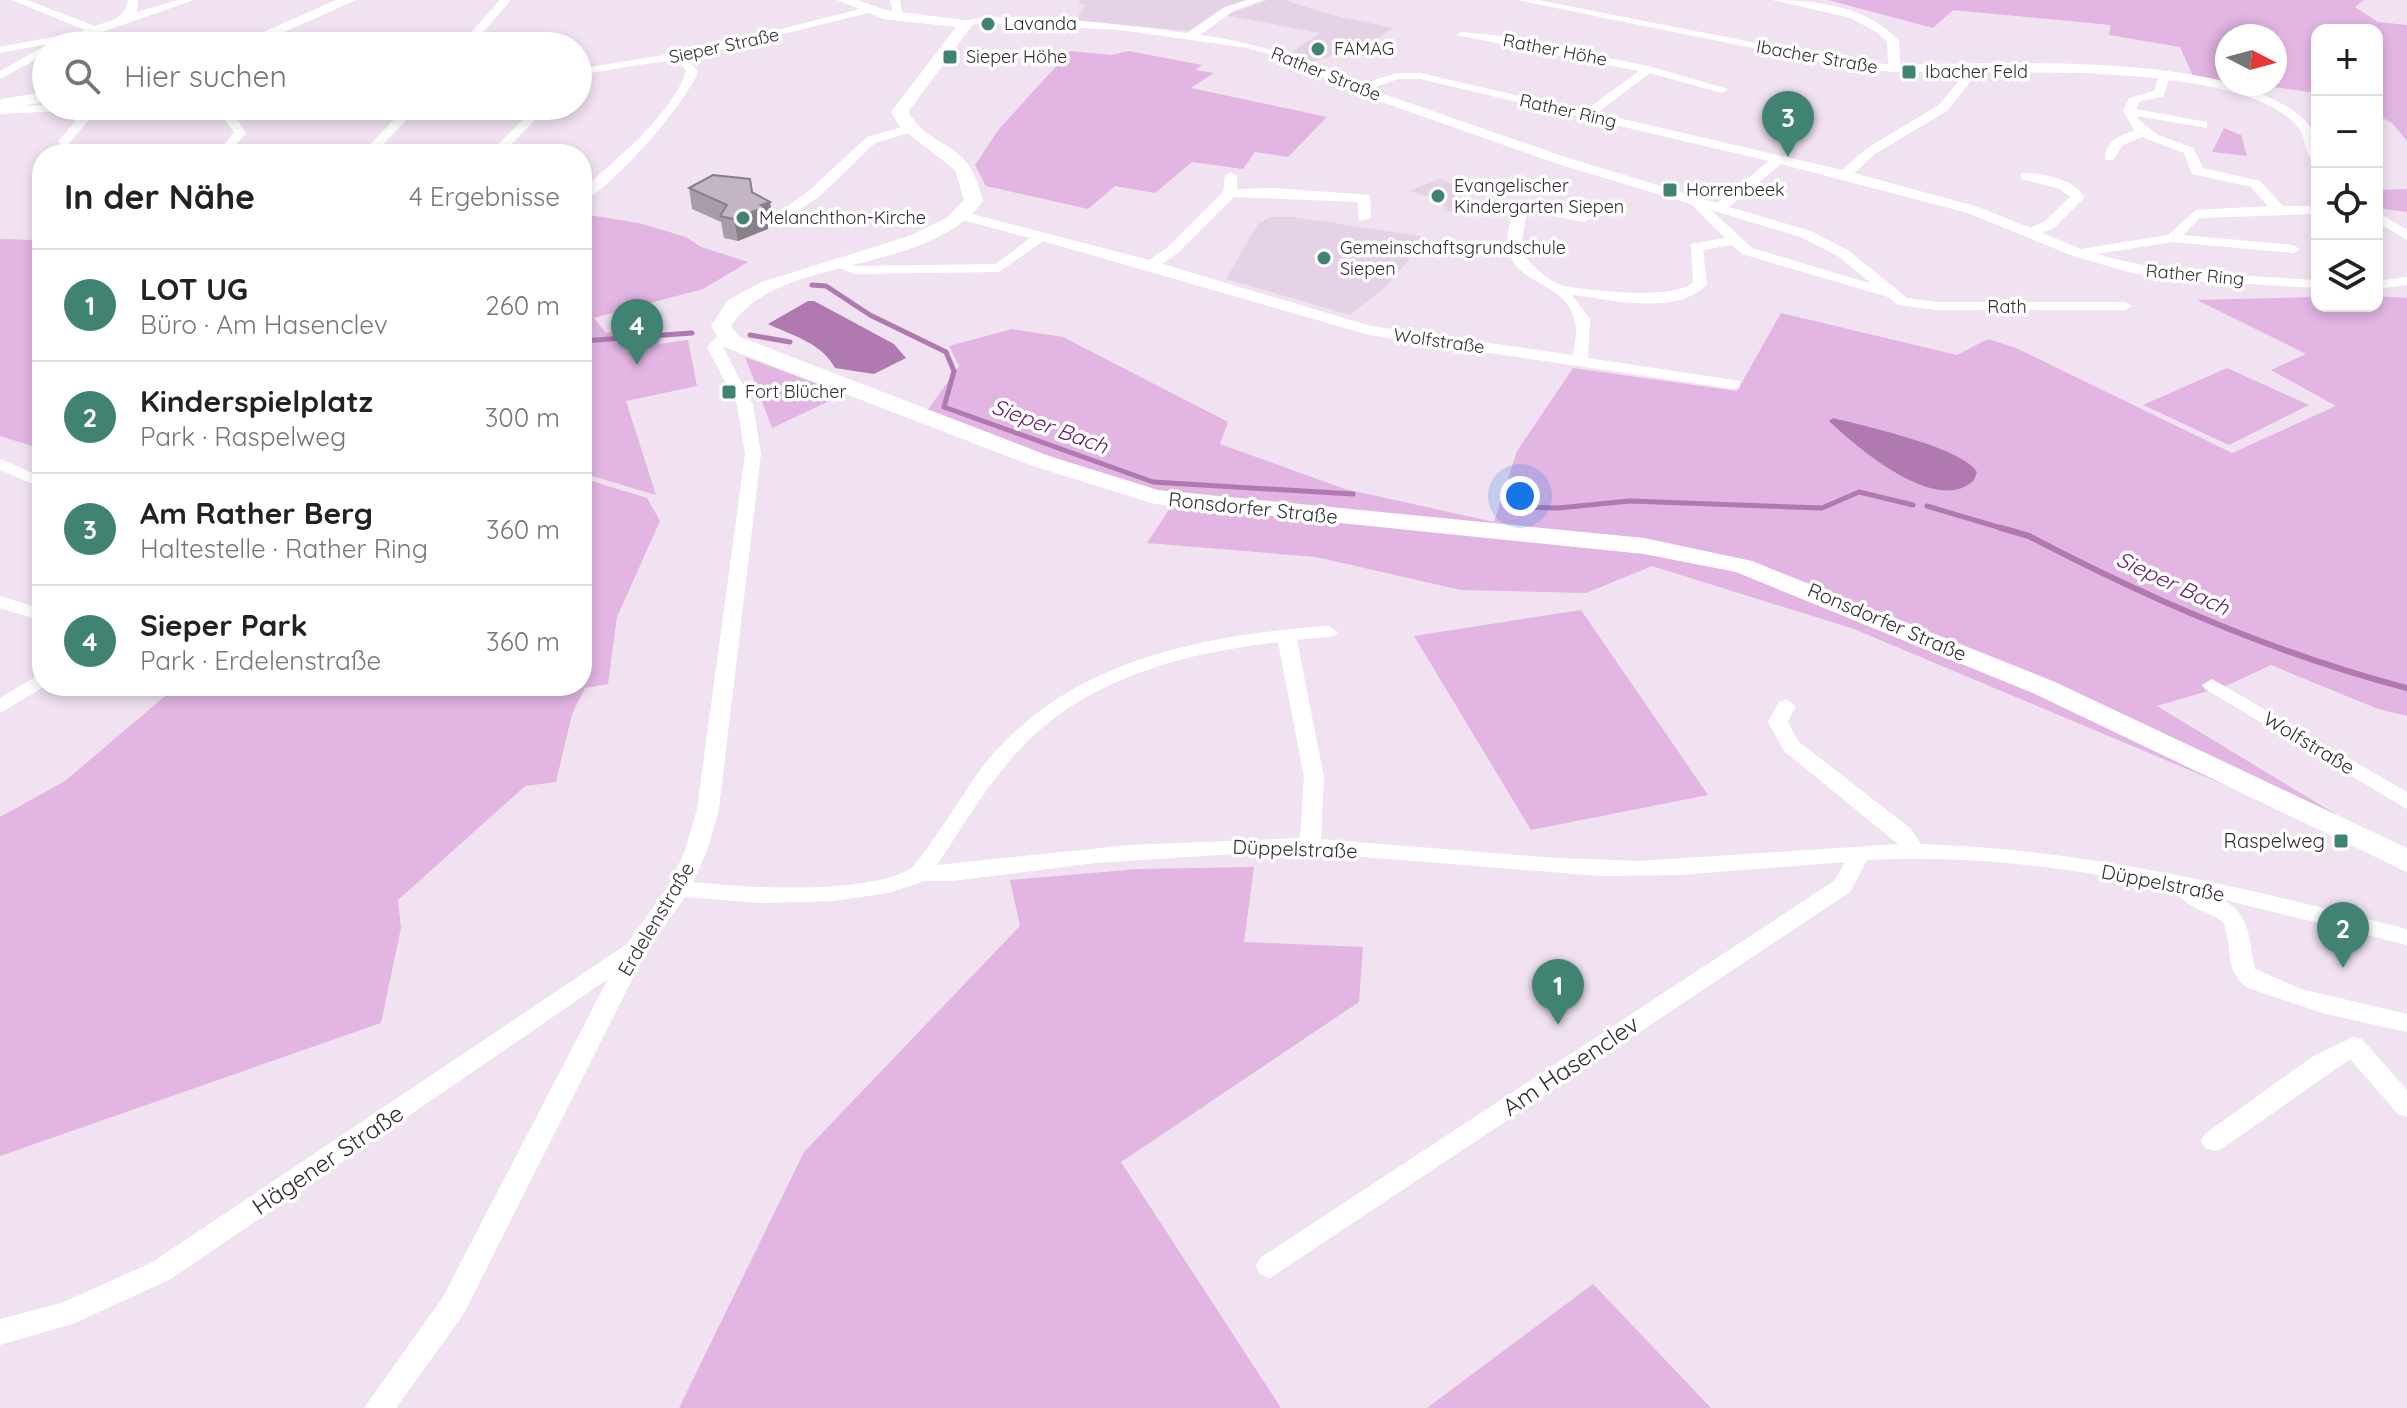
<!DOCTYPE html>
<html lang="de">
<head>
<meta charset="utf-8">
<style>
  :root { --surface:#fff; --page:#f6f6f6; --text:#222; --muted:#767676; --line:#e0e0e0; --accent:#418373 }
  body { margin:0; font-family:Quicksand,sans-serif; background:var(--page); color:var(--text) }
  .controls { position:absolute; right:24px; top:24px; display:grid; overflow:hidden; border-radius:16px; box-shadow:0 4px 12px #0003 }
  .controls button { width:72px; height:72px; display:grid; place-items:center; padding:0; border:0; border-bottom:2px solid var(--line); background:var(--surface); color:var(--text); font:40px sans-serif }
  .compass { position:absolute; left:2215px; top:24px; width:72px; height:72px; border-radius:50%; background:var(--surface); box-shadow:0 4px 12px #0003; rotate:96deg }
  .you { position:absolute; left:1520px; top:496px; width:28px; height:28px; margin:-20px; border:6px solid #fff; border-radius:50%; background:#1a73e8; box-shadow:0 0 0 12px #1a73e833 }
  .badge { display:grid; place-items:center; width:52px; height:52px; border-radius:50%; background:var(--accent); color:#fff; font-size:26px; font-weight:700 }
  .pin { position:absolute; translate:-50% -66px; filter:drop-shadow(0 2px 4px #0008) }
  .pin::after { content:''; position:absolute; top:42px; width:28px; height:24px; background:inherit; clip-path:polygon(0 0,100% 0,50% 100%) }
  .list { margin:0; padding:0; list-style:none }
  h2 { display:flex; justify-content:space-between; align-items:center; height:104px; margin:0; padding:0 32px; font-size:34px }
  h2 small { font-size:26px; font-weight:400; color:var(--muted) }
  .list li { display:grid; grid-template-columns:52px 1fr auto; gap:24px; align-items:center; box-sizing:border-box; height:112px; padding:0 32px; border-top:2px solid var(--line) }
  .list b { display:block; font-size:30px; white-space:nowrap }
  .list p { margin:0; font-size:26px; white-space:nowrap; color:var(--muted) }
  .list em { font-size:26px; font-style:normal; color:var(--muted) }
  .icon { flex:none; width:44px; height:44px; fill:none; stroke:currentColor; stroke-width:2; stroke-linecap:round; stroke-linejoin:round }
  .map { position:relative; flex:none; width:2407px; height:1408px; overflow:hidden }
  .search { position:absolute; background:var(--surface); box-shadow:0 4px 12px #0003; left:32px; top:32px; width:560px; height:88px; display:flex; align-items:center; gap:20px; box-sizing:border-box; padding:0 28px; border-radius:44px; color:var(--muted); font-size:30px }
  .panel { position:absolute; background:var(--surface); box-shadow:0 4px 12px #0003; left:32px; top:144px; width:560px; height:552px; border-radius:32px }
  .map>svg:first-child { display:block }
</style>
</head>
<body>
<div class="map">
<svg width="2407" height="1408" viewBox="0 0 2407 1408">
  <rect width="100%" height="100%" fill="#f1e2f1"/>
  <g fill="#e6d2e6">
    <polygon points="1081,0 1250,0 1219,10 1188,31 1075,20 1086,5 1078,4"/>
    <polygon points="1268,0 1284,0 1332,15 1393,28 1369,44 1312,62 1292,52 1320,33 1225,15"/>
    <polygon points="1440,179 1453,184 1458,181 1480,189 1456,193 1456,196 1472,202 1455,213 1443,210 1448,207 1432,201 1434,198 1408,191"/>
    <polygon points="1270,217 1293,217 1427,237 1388,285 1350,315 1226,279 1258,224"/>
  </g>
  <g fill="#e2b5e3">
    <polygon points="1828,0 2364,0 2355,7 2378,22 2407,25 2407,141 2392,123 2377,115 2377,30 2317,30 2317,93 2252,84 2275,84 2275,36 2227,36 2227,81 2193,76 2180,47 2109,35 2111,25 1953,10 1933,28"/>
    <polygon points="1070,51 1111,55 1129,51 1202,65 1195,70 1214,73 1191,88 1327,117 1288,157 1255,152 1243,169 1192,162 1155,193 1115,186 1088,209 986,186 975,165 999,129"/>
    <polygon points="2224,128 2241,135 2247,156 2212,152"/>
    <polygon points="2407,189 2407,212 2377,208 2377,190"/>
    <polygon points="582,214 639,223 686,237 701,247 748,262 703,289 594,318 606,333 664,325 659,344 688,340 697,386 626,401 656,495 582,473"/>
    <polygon points="42,234 42,449 0,436 0,239 33,240"/>
    <polygon points="2377,296 2407,298 2407,716 2378,709 2271,665 2228,685 2157,706 2345,820 2225,785 1854,629 1652,566 1586,593 1461,590 1316,557 1147,543 1174,502 927,411 959,366 949,346 1012,329 1063,337 1228,422 1220,444 1345,489 1494,522 1517,451 1573,368 1737,391 1781,313 1957,355 1988,339 2016,348 2232,453 2336,406 2271,370 2306,354 2197,300 2317,297 2317,306 2377,306"/>
    <polygon points="745,357 844,394 772,428"/>
    <polygon points="2227,368 2309,405 2229,445 2143,405"/>
    <polygon points="582,478 647,498 660,521 617,617 608,684 585,688 572,714 556,782 525,786 398,900 401,928 381,1023 0,1156 0,817 65,781 177,686 582,686"/>
    <polygon points="1581,610 1708,795 1531,830 1414,636"/>
    <polygon points="1254,867 1244,942 1363,947 1359,1002 1121,1162 1281,1408 679,1408 804,1152 1020,926 1010,880 1138,869"/>
    <polygon points="1593,1284 1711,1408 1427,1408"/>
  </g>
  <g fill="#b07ab1">
    <path d="M808,301H814L894,344L906,358L874,374L835,368C822,343 793,336 768,324Z"/>
    <path d="M1833,418C1864,426 1962,447 1977,472L1974,480C1938,517 1855,446 1829,421Z"/>
  </g>
  <g fill="none" stroke-linecap="round" stroke-linejoin="round">
    <g stroke="#b07ab1" stroke-width="5">
      <polyline points="812,285 826,286 870,315 946,352 954,371 944,407 1153,482 1353,494"/>
      <polyline points="750,335 790,342"/>
      <polyline points="582,341 692,333"/>
      <polyline points="1927,506 2008,530"/>
      <polyline points="1513,507 1558,508 1630,501 1822,508 1859,492 1913,505"/>
    </g>
    <path stroke="#b07ab1" stroke-width="6" d="M2001,528L2029,536C2149,599 2276,654 2407,688"/>
    <g fill="#fff" fill-rule="evenodd">
      <path d="M12,0H27L95,26C112,20 125,19 128,0H138L137,12L178,0H194L62,46H46V54L0,79V71L48,44L0,53V47L62,35L67,37L85,30Z"/>
      <polygon points="500,0 511,0 471,46 459,46"/>
      <polygon points="890,0 900,0 903,19 894,17"/>
      <path d="M1247,0H1263L1233,11L1200,35C1263,44 1301,58 1358,85L1397,73H1420L1585,111L1639,71L1456,35L1462,32L1501,36L1648,66L1728,89L1722,93L1650,73L1597,113L1842,170L1867,148L1939,105L1962,77L1958,72H1894L1852,68L1517,0H1538L1852,62L1888,64L1887,42L1878,33L1851,18L1772,0C1815,0 1868,6 1899,41L1900,64C2004,65 2225,49 2304,119C2318,132 2317,148 2317,165C2304,159 2307,138 2298,127C2271,95 2208,85 2169,80L2163,97L2140,101L2136,109L2207,122V128L2137,116L2139,120L2158,135L2194,148L2203,168L2260,181L2283,206H2317V214L2200,218L2183,235L2293,245L2300,249L2293,253L2172,242L2097,254C2169,275 2243,275 2317,280V288L2177,280L2132,273L2073,256L1968,213L1781,164L1729,207L1811,231L1848,250L1907,298L1936,302H2125L2132,306L2125,310H1936L1898,305L1888,297L1742,254L1732,245L1703,250L1707,284C1677,317 1611,299 1572,295L1590,319L1588,358L1740,381V387L1734,389L1369,335L1043,241L999,272L855,274L829,264L836,260L856,266L996,264L1030,238L959,219L957,216L964,212L1149,260L1168,247L1223,192L1225,176L1231,172L1237,176V189L1274,188L1370,195L1371,218L1359,221L1358,202L1234,197L1178,253L1162,264L1371,326L1573,355C1575,343 1578,330 1574,318C1561,270 1482,291 1516,204L1536,202L1591,218L1584,222L1527,211L1522,238L1524,256C1532,266 1551,283 1564,286C1593,291 1670,300 1693,283L1691,244L1725,238L1691,204L1555,163L1353,92L1282,58L1248,48L1120,30L984,23L965,26L960,23C985,7 1150,28 1188,33L1225,7ZM1970,72L2088,73L2158,78L2154,91L2129,98L2123,111L2135,131C2120,134 2103,144 2105,160H2113L2123,145L2142,137L2184,153L2192,174L2251,187L2268,206L2196,210L2168,235L2081,249L2042,233L2054,228L2084,198C2078,180 2039,172 2021,173V179L2060,189L2070,197L2044,222L2030,228L1978,207L1854,173L1875,154L1947,111L1974,77ZM1398,79H1420L1769,161L1717,203L1565,157L1369,89ZM1711,210L1801,237L1838,256L1872,284L1752,248Z"/>
      <path d="M868,7L873,10L872,12L687,58L698,71C689,100 610,191 582,201V190C615,160 673,114 686,71L677,59L578,75V69L702,49Z"/>
      <polygon points="46,105 46,106 111,106 97,110 68,145 64,146 58,142 84,110 0,114 0,106"/>
      <polygon points="216,106 228,106 246,133 228,154 215,154 234,133"/>
      <polygon points="407,106 420,106 374,154 361,154"/>
      <polygon points="536,106 549,106 502,154 489,154"/>
      <polygon points="912,124 918,128 916,131 875,143 820,196 787,218 775,215 810,190 867,137"/>
      <polygon points="2377,212 2407,230 2407,240 2377,222"/>
      <polygon points="2407,277 2407,285 2377,289 2377,281"/>
      <path d="M725,331L733,336L723,347L753,405L761,454L719,809L707,851L693,882C745,888 865,895 910,869C921,863 970,782 984,765C1067,660 1202,635 1328,626L1338,632L1335,636L1297,640L1324,777L1321,839L1555,858L1640,861L1898,844L1784,751L1768,722L1779,702L1786,700L1796,706L1788,722L1799,742L1910,828L1921,844C2087,849 2247,888 2407,929V945L2221,899C2252,914 2248,939 2255,969L2301,989L2407,1014V1032L2322,1013L2248,988C2223,972 2234,946 2223,922C2211,912 2189,909 2181,897L2184,891C2081,869 1974,854 1867,860L1850,892L1270,1278L1260,1274L1256,1266L1260,1258L1834,881L1845,862L1680,875L1601,876L1326,854H1234L1095,863L952,881H925L888,893L834,901L759,903L685,897L646,952L463,1315L396,1408H364L443,1297L608,979L171,1279L75,1323L0,1345V1319L61,1303L151,1263L627,944L669,885L685,851L697,809L745,454L737,405L707,347L720,333ZM1278,642L1304,777L1300,838L1129,845L937,865C964,825 989,781 1023,746C1089,677 1186,653 1278,642Z"/>
      <polygon points="0,459 42,477 42,488 0,470"/>
      <polygon points="0,596 42,609 42,621 0,608"/>
      <polygon points="42,673 42,686 45,686 0,713 0,698"/>
      <polygon points="2212,679 2407,792 2407,809 2205,689 2202,685"/>
      <polygon points="2353,1037 2362,1039 2407,1090 2407,1117 2398,1114 2350,1059 2223,1148 2214,1151 2205,1148 2201,1141 2205,1134 2312,1057"/>
    </g>
    <g fill="#fff" fill-rule="evenodd">
      <polygon points="336,0 356,0 253,46 232,46"/>
      <path d="M837,0H858L885,10L971,21V27L908,112C934,153 969,137 983,201C927,277 778,253 731,326L740,337L1049,456L1158,490L1644,538L1752,561L2055,682L2407,848V872L2035,694L1736,572L1644,554L1155,504L1033,466L724,347L711,326L728,300L762,282L909,236L947,218L964,200L955,170L900,127L891,112L956,27L883,19Z"/>
      <polygon points="46,92 46,102 0,109 0,99"/>
    </g>
  </g>
  <polygon fill="#a89ca8" points="689,188 752,193 770,202 773,224 768,225 768,229 738,241 724,238 721,222 692,209"/>
  <polygon fill="#887f88" points="770,202 773,224 768,225 768,229 738,241 734,219 755,211 761,205"/>
  <polygon fill="#c3b5c3" stroke="#887f88" stroke-width="2" points="713,175 750,179 752,192 770,202 761,205 765,207 734,219 720,216 727,205 689,188"/>
  <g fill="#418373" stroke="#fff" stroke-width="3">
    <circle cx="988" cy="24" r="8"/>
    <circle cx="1318" cy="49" r="8"/>
    <rect x="942" y="49" width="16" height="16" rx="4"/>
    <rect x="1901" y="64" width="16" height="16" rx="4"/>
    <rect x="1662" y="182" width="16" height="16" rx="4"/>
    <circle cx="1438" cy="196" r="8"/>
    <circle cx="743" cy="218" r="8"/>
    <circle cx="1324" cy="258" r="8"/>
    <rect x="721" y="384" width="16" height="16" rx="4"/>
    <rect x="2333" y="833" width="16" height="16" rx="4"/>
  </g>
  <g text-anchor="middle" stroke-width="7" stroke-linejoin="round" paint-order="stroke">
    <g font-size="18" fill="#332d33" stroke="#fff" text-anchor="start">
      <text x="1004" y="30">Lavanda</text>
      <text x="1334" y="55">FAMAG</text>
      <text x="966" y="63">Sieper Höhe</text>
      <text x="1925" y="78">Ibacher Feld</text>
      <text x="1454" y="192">Evangelischer<tspan x="1454" dy="21">Kindergarten Siepen</tspan></text>
      <text x="1686" y="196">Horrenbeek</text>
      <text x="759" y="224">Melanchthon-Kirche</text>
      <text x="1340" y="254">Gemeinschaftsgrundschule<tspan x="1340" dy="21">Siepen</tspan></text>
      <text x="745" y="398">Fort Blücher</text>
    </g>
    <g font-size="18" fill="#332d33" stroke="#fff">
      <text transform="translate(724 46) rotate(-12)" y="6">Sieper Straße</text>
      <text transform="translate(1555 50) rotate(11)" y="6">Rather Höhe</text>
      <text transform="translate(1817 57) rotate(10)" y="6">Ibacher Straße</text>
      <text transform="translate(1326 74) rotate(22)" y="6">Rather Straße</text>
      <text transform="translate(1568 111) rotate(13)" y="6">Rather Ring</text>
      <text transform="translate(2195 275) rotate(5)" y="6">Rather Ring</text>
      <text x="2007" y="313">Rath</text>
      <text transform="translate(1439 341) rotate(8)" y="6">Wolfstraße</text>
    </g>
    <g font-size="20" fill="#332d33" stroke="#fff">
      <text transform="translate(1253 508) rotate(6)" y="7">Ronsdorfer Straße</text>
      <text transform="translate(1887 622) rotate(23)" y="7">Ronsdorfer Straße</text>
      <text transform="translate(2309 743) rotate(31)" y="7">Wolfstraße</text>
      <text transform="translate(1295 849) rotate(2)" y="7">Düppelstraße</text>
      <text transform="translate(2163 883) rotate(11)" y="7">Düppelstraße</text>
      <text transform="translate(656 919) rotate(-59)" y="7">Erdelenstraße</text>
    </g>
    <g font-size="20" fill="#332d33" stroke="#fff" text-anchor="end">
      <text x="2325" y="848">Raspelweg</text>
    </g>
    <g font-size="22" font-style="italic" fill="#662569" stroke="#fff">
      <text transform="translate(1050 426) rotate(20)" y="8">Sieper Bach</text>
      <text transform="translate(2173 583) rotate(25)" y="8">Sieper Bach</text>
    </g>
    <g font-size="24" fill="#332d33" stroke="#fff">
      <text transform="translate(1571 1066) rotate(-34)" y="8">Am Hasenclev</text>
      <text transform="translate(328 1160) rotate(-34)" y="8">Hägener Straße</text>
    </g>
  </g>
</svg>
<div class="controls">
<button>+</button>
<button>−</button>
<button><svg class="icon" aria-label="locate" viewBox="0 0 24 24"><circle cx="12" cy="12" r="6"/><path d="M12 2v4M12 18v4M2 12h4M18 12h4"/></svg></button>
<button><svg class="icon" aria-label="layers" viewBox="0 0 24 24"><path d="M12 4l9 5-9 5-9-5zM3 14l9 5 9-5"/></svg></button>
</div>
<svg class="compass" viewBox="-18 -18 36 36"><path d="M0-13l5 13h-10z" fill="#e53935"/><path d="M0 13l5-13h-10z" fill="#767676"/></svg>
<div class="you"></div>
<div class="pin badge" style="left:1558px;top:1025px">1</div>
<div class="pin badge" style="left:2343px;top:968px">2</div>
<div class="pin badge" style="left:1788px;top:157px">3</div>
<div class="pin badge" style="left:637px;top:365px">4</div>
<div class="search"><svg class="icon" aria-label="search" viewBox="0 0 24 24"><circle cx="10" cy="10" r="6"/><path d="M15 15l6 6"/></svg>Hier suchen</div>
<section class="panel">
<h2>In der Nähe<small>4 Ergebnisse</small></h2>
<ul class="list">
<li><span class="badge">1</span><div><b>LOT UG</b><p>Büro · Am Hasenclev</p></div><em>260 m</em></li>
<li><span class="badge">2</span><div><b>Kinderspielplatz</b><p>Park · Raspelweg</p></div><em>300 m</em></li>
<li><span class="badge">3</span><div><b>Am Rather Berg</b><p>Haltestelle · Rather Ring</p></div><em>360 m</em></li>
<li><span class="badge">4</span><div><b>Sieper Park</b><p>Park · Erdelenstraße</p></div><em>360 m</em></li>
</ul>
</section>
</div>
</body>
</html>
